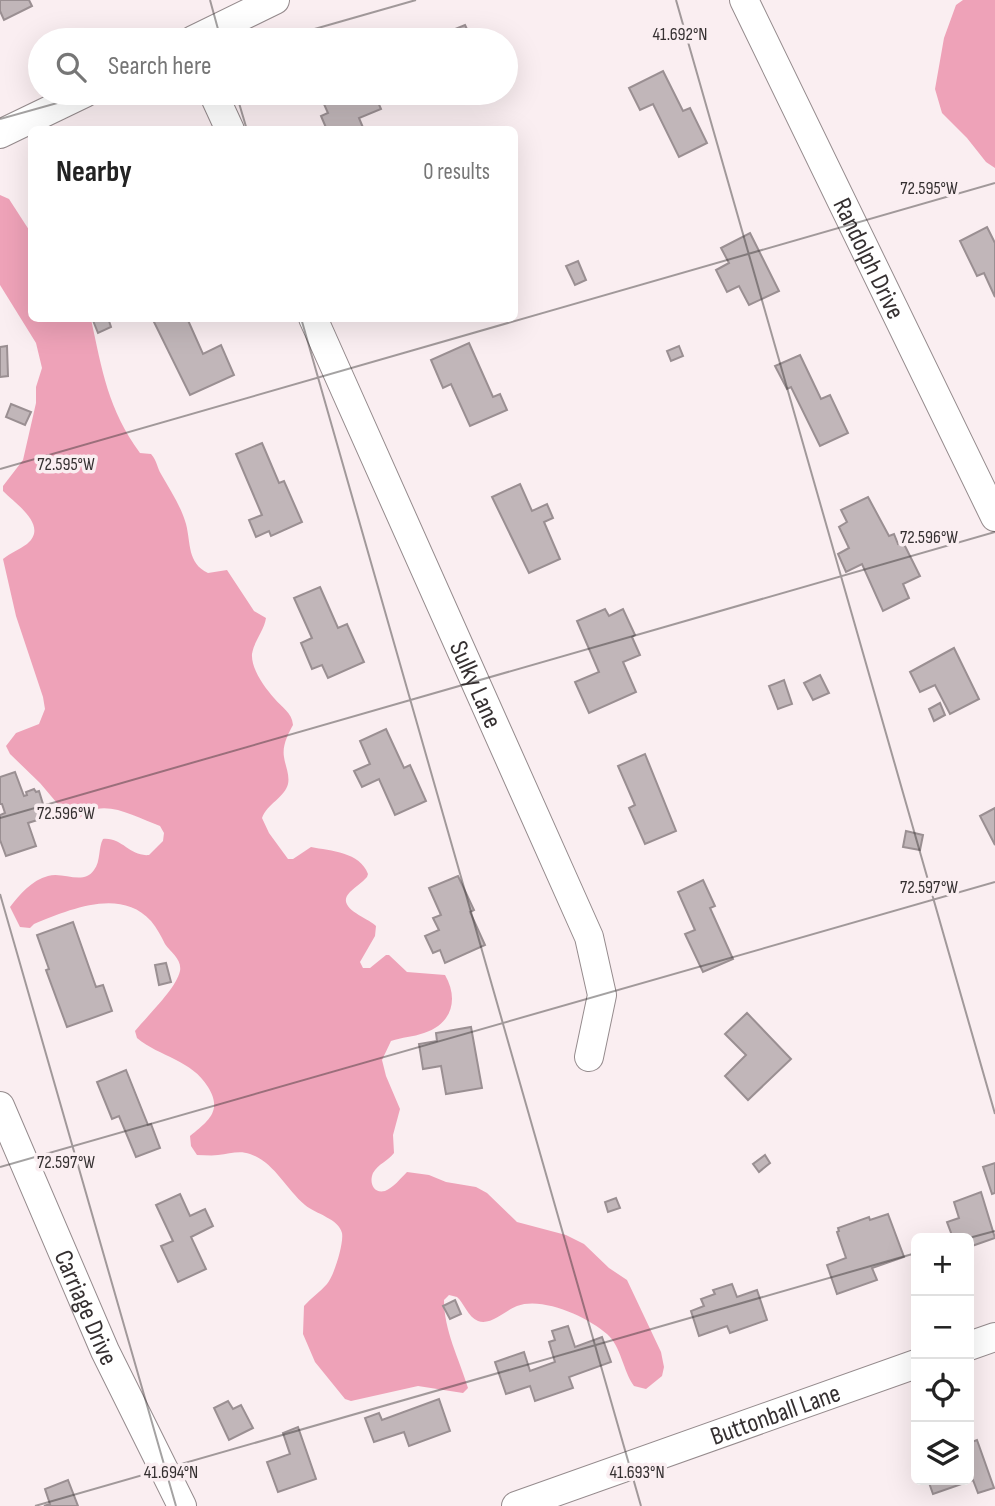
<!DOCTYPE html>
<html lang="en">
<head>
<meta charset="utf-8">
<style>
  :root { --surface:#fff; --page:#f6f6f6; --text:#222; --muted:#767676; --line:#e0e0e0 }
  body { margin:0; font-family:"Sofia Sans Condensed",sans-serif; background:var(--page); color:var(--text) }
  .controls { position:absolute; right:21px; bottom:21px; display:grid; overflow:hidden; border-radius:10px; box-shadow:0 7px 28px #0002 }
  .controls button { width:63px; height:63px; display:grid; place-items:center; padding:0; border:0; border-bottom:2px solid var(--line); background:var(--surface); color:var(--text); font:35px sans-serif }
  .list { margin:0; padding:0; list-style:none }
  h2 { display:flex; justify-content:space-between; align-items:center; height:91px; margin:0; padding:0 28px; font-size:30px }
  h2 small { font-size:23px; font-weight:400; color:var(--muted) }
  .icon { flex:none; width:38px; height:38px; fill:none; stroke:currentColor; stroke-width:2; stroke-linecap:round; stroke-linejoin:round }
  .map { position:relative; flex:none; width:995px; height:1506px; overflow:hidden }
  .search { position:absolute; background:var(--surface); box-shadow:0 7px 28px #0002; left:28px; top:28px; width:490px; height:77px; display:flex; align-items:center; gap:18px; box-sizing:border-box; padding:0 24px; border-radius:38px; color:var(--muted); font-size:26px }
  .panel { position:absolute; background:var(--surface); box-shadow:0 7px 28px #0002; left:28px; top:126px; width:490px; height:196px; border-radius:10px }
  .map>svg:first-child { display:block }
</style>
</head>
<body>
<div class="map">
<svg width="995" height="1506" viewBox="0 0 995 1506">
  <rect width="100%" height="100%" fill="#faeef1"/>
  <g fill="#eea2b8">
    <polygon points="963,0 995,0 995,168 986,162 967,138 942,113 935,89 944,38 956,5"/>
    <path d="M0,195L9,199L31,233L32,318L91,319C102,370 108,409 140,453L151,454C157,461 157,467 161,474C170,490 181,506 186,524C191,543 187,563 208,573L227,570L254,611L266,618C264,631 254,641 252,654C251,669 265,688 274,698C282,708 292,712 293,725C288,734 282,746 284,757C285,765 290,775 288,784C285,797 267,804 262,818L269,833L288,859H293L311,847C331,851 360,852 368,874L367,877C362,883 356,886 350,892C334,908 369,918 376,926L375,936L360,962L363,968H370L386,955H389L407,972L445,975C459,999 452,1024 424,1033C413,1037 402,1037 391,1041L382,1060L386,1076L400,1109L393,1135L394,1153C388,1161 378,1164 373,1173C369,1182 373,1194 385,1191C393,1188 401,1178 407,1172L429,1175L446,1182L476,1187L487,1193L517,1222L566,1235L584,1244L609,1268L627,1280L661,1352L664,1367L662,1376L646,1389L634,1386C623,1371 621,1346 607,1334C588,1317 542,1296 517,1306C506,1310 491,1326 478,1321C468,1317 464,1303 457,1297L449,1295L444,1300C444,1331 459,1358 468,1388L463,1393L418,1386L351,1401L345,1399L315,1362L303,1334L304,1306C311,1298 320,1292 327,1284C334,1276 344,1243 342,1233C339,1219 316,1214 305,1205C286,1189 274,1162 250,1154C239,1150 230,1154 218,1155C212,1156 204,1155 197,1155L191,1146L190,1136C208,1121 223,1111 208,1087C192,1060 160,1057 137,1038L135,1031C147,1016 176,989 180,971C182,959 171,953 165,944C161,936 157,928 151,921C120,887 69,910 34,924L30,928L20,927L10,907C19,895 32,880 48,876C63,871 83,886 94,870C101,861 98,848 103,839C122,837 130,857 149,855L163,841L164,833L160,826C132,816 99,794 76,822H73L40,783L10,754L6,746L16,733L39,724L45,709L43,697L16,616L3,559C10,553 19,550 27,544C49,526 16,504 3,491V486L23,460L36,403V387L42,368L36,343L0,285Z"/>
  </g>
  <g fill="#c1b6b9" stroke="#9a8f92" stroke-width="2">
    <polygon points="0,0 29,0 32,6 4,20 0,11"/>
    <polygon points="465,25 472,40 454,40 450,31"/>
    <polygon points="663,71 683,111 690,108 707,143 679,157 653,104 640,110 629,88"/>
    <polygon points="319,93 374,93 381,109 359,118 364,130 327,130 321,116 328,113"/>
    <polygon points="987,227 995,243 995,297 984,273 977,276 960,241"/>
    <polygon points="750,233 779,291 749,305 739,286 727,292 716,270 729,263 721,248"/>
    <polygon points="578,261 586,280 575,285 566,266"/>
    <polygon points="92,318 108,318 111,327 98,333"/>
    <polygon points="157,318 187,318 203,354 221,345 234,375 190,395 153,320"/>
    <polygon points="469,343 493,397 500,394 507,410 470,426 451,384 443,388 431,360"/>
    <polygon points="7,346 8,376 0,377 0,347"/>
    <polygon points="679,346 683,356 671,361 667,351"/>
    <polygon points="800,355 821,399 830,395 848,433 820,446 791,387 787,389 775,366"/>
    <polygon points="11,404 31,412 25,425 6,417"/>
    <polygon points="262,443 279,483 284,481 302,522 271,536 269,531 256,537 249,520 262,515 236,454"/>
    <polygon points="520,484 532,511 547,504 553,518 544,522 560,559 529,573 492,497"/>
    <polygon points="868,497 889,536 894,534 898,544 903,542 920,576 903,584 909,598 883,611 862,564 846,572 838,554 849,548 839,527 847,522 841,510"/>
    <polygon points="320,587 338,628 347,624 364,662 328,678 322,665 312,669 301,643 312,638 294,598"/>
    <polygon points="605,609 609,616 623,609 635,635 632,637 640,655 623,662 636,692 589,713 575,682 599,672 577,621"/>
    <polygon points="954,648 979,699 950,714 935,685 920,692 910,672"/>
    <polygon points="820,675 829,693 813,700 804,683"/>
    <polygon points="784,680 792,704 778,709 769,686"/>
    <polygon points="940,703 945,715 934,721 929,709"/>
    <polygon points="386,729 404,768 410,765 426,801 395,815 379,779 362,787 354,771 370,764 360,741"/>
    <polygon points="645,754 676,831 645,844 629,808 635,805 618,766"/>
    <polygon points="15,772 24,796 27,795 26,792 34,789 36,792 39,791 47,817 28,823 36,846 6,856 0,840 0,815 5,813 2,804 0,804 0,777"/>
    <polygon points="995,808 995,845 980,816"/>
    <polygon points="906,831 923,835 920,850 903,847"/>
    <polygon points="458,876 474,910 470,912 485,945 445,963 440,950 433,953 425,936 439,930 433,918 441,915 429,888"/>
    <polygon points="703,880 715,906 710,908 733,959 703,972 685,934 695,930 678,892"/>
    <polygon points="73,922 96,987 103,985 112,1011 67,1027 46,970 49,969 37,935"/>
    <polygon points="166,963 171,982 159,985 155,965"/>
    <polygon points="747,1013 791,1059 748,1100 725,1076 746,1055 725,1034"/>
    <polygon points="471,1027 482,1088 446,1094 441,1066 423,1069 419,1044 437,1041 436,1033"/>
    <polygon points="126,1070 148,1125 151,1124 160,1148 136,1157 119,1116 112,1119 97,1082"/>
    <polygon points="765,1155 770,1163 759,1172 753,1164"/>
    <polygon points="995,1163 995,1193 992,1194 983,1167"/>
    <polygon points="981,1192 995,1238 969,1247 969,1238 953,1238 947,1222 959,1218 954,1202"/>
    <polygon points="180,1194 190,1216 205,1209 213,1226 191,1237 206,1269 178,1282 161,1246 173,1241 156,1205"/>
    <polygon points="616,1198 620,1208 608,1212 605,1202"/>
    <polygon points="888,1214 904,1257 872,1268 877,1280 837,1294 827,1265 846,1258 837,1232 839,1231 838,1228 869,1217 870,1220"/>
    <polygon points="732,1284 737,1297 757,1290 767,1320 730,1333 727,1326 699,1336 691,1311 704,1306 701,1299 715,1294 713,1290"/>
    <polygon points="455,1300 461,1314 450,1319 443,1306"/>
    <polygon points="568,1326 575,1347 602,1337 611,1362 569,1377 573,1388 535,1401 530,1386 506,1394 495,1362 524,1352 530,1371 555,1362 549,1342 555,1340 552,1331"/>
    <polygon points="439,1399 450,1431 409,1446 404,1432 374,1442 365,1418 379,1413 382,1420"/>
    <polygon points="228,1401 233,1409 241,1405 253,1428 229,1440 214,1408"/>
    <polygon points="298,1427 316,1479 278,1492 267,1462 290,1454 283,1433"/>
    <polygon points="977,1440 994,1488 978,1493 973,1480 933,1494 928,1480 969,1480 969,1443"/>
    <polygon points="68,1480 78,1506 44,1506 50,1504 45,1489"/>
  </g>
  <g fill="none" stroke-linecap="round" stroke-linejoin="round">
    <defs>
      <g id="minor">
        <path id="s1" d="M744,0L995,517"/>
        <polyline points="193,40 275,0"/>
        <polyline points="213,93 230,130"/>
        <polyline points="0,134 85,93"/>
        <path id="s2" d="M313,318L589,937L602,995L589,1057"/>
        <path id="s3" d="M0,1106L105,1351L182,1506"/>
        <polyline points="969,1346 995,1337"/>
        <path id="s4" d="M516,1506L916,1364"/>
      </g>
    </defs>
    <use href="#minor" stroke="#958b8d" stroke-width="30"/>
    <use href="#minor" stroke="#fff" stroke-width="28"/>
  </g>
  <path fill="none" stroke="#353031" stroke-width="2" stroke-opacity="0.45" d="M210,0L221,40M676,0L995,1114M276,40L416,0M236,93L247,130M0,119L93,93M301,318L641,1506M0,469L995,183M0,818L995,532M0,894L176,1506M0,1167L995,882M969,1238L995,1231M35,1506L916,1253"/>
  <g text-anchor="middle" stroke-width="7" stroke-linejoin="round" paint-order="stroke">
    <g font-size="26" fill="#353031" stroke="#faeef1">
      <text dy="9" stroke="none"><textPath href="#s1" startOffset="287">Randolph Drive</textPath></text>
      <text dy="9" stroke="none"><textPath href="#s2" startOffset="401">Sulky Lane</textPath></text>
      <text dy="9" stroke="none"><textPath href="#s3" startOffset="219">Carriage Drive</textPath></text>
      <text dy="9" stroke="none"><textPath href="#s4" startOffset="275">Buttonball Lane</textPath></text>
    </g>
  </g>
  <g font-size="18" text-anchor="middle" fill="#353031" stroke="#faeef1" stroke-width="7" stroke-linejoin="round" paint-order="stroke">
    <text x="680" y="40">41.692°N</text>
    <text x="929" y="194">72.595°W</text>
    <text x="66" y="470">72.595°W</text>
    <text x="929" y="543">72.596°W</text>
    <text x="66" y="819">72.596°W</text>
    <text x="929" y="893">72.597°W</text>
    <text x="66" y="1168">72.597°W</text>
    <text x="171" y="1478">41.694°N</text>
    <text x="637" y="1478">41.693°N</text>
  </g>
</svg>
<div class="controls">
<button>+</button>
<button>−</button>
<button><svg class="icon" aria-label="locate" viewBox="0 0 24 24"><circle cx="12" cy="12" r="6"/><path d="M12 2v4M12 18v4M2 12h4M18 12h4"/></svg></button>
<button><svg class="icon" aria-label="layers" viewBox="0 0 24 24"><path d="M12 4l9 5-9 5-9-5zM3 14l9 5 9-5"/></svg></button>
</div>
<div class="search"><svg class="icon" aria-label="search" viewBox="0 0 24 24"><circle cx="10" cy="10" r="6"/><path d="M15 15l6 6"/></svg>Search here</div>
<section class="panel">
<h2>Nearby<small>0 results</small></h2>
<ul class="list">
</ul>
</section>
</div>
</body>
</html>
